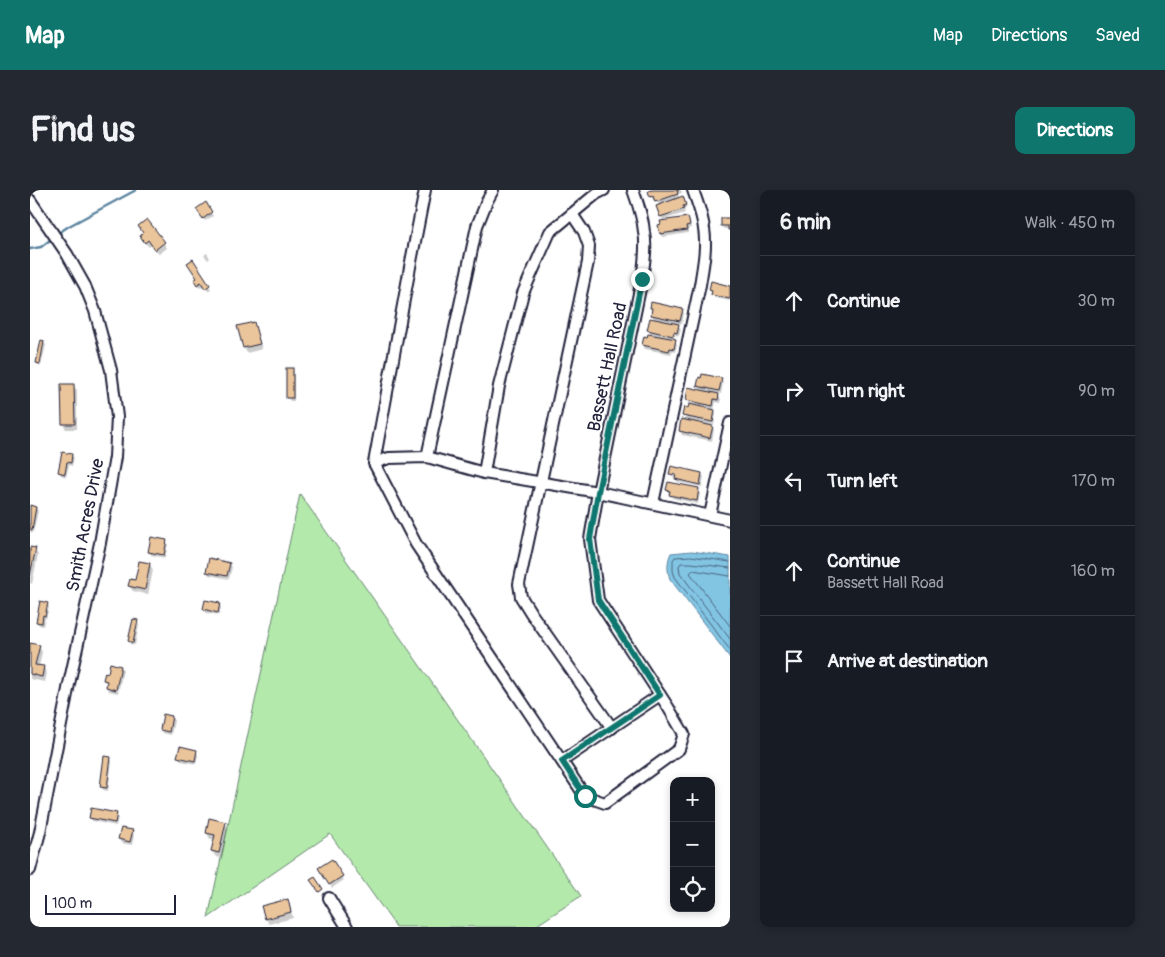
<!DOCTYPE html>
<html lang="en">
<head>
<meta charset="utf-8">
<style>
  :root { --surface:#171b24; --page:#242831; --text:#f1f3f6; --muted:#9ea1a6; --line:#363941; --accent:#0f766e }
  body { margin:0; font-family:Pangolin,sans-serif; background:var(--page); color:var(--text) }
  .controls { position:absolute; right:15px; bottom:15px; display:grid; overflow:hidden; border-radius:10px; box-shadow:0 2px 8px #0003 }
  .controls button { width:45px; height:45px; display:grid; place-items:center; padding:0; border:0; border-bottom:1px solid var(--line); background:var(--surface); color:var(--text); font:25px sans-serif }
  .scale { position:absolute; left:15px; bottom:12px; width:131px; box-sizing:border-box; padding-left:5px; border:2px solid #22223b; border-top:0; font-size:14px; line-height:18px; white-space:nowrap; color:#22223b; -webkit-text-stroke:4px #fff; paint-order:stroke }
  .stop { position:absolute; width:15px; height:15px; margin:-11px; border:4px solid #0f766e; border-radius:50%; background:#fff }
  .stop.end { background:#0f766e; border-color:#fff; box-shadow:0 1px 5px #0008 }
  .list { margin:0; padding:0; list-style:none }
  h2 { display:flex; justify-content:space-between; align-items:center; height:65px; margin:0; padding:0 20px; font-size:21px }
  h2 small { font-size:16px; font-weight:400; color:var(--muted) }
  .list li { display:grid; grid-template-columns:32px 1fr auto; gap:15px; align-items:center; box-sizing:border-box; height:90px; padding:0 20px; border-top:1px solid var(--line) }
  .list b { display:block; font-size:19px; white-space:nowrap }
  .list p { margin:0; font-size:16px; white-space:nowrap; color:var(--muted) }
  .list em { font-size:16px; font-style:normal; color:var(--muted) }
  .icon { flex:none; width:28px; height:28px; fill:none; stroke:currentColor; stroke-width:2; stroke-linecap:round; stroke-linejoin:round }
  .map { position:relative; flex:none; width:700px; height:737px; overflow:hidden; border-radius:10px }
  header { display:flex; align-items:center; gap:30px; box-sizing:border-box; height:70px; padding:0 25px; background:var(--accent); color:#fff }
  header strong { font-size:24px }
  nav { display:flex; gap:28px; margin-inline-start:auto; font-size:18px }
  .intro { display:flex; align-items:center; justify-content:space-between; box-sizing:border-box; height:120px; padding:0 30px }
  h1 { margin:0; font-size:35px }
  .button { padding:12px 22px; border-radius:10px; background:var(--accent); color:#fff; font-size:18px; font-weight:700 }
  main { display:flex; gap:30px; padding:0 30px }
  aside { flex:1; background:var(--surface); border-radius:10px; box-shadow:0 2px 8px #0003 }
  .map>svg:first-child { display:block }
</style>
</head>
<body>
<header>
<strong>Map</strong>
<nav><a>Map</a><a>Directions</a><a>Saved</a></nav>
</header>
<div class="intro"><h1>Find us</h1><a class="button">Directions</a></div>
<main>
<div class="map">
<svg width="700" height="737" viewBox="0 0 700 737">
  <rect width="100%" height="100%" fill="#fff"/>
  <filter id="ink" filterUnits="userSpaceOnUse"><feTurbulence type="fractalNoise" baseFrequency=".02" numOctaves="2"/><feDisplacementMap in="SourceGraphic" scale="10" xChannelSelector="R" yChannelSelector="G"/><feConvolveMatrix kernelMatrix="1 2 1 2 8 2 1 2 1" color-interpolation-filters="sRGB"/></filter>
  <g filter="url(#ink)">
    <polygon fill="#b3e9ab" stroke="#6a8673" points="270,304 551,706 504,737 366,737 300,644 178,728"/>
    <path fill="#82c5e3" stroke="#5c84a0" d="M662,361L700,367V468L640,389C637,380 637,371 641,363Z"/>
    <g fill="#0003">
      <polygon points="619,0 651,0 652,3 648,4 650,9 655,11 657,18 654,19 655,23 633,30 627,17 629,16 626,9 623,10"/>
      <polygon points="175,14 183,26 175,31 168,19"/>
      <polygon points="658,28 660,32 661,38 658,39 658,43 633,47 631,44"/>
      <polygon points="692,29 700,29 700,42 699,39 694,39 692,36"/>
      <polygon points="109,37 134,53 137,58 129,64 122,55 119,57 114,52 114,44"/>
      <polygon points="177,63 180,68 178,70 174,65"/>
      <polygon points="163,71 181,99 178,101 174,95 170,98 165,91 169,89"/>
      <polygon points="700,97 700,111 685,108 680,100"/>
      <polygon points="621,117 652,120 654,123 652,134 647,133 651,139 649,146 645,145 644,150 647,154 645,162 642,161 641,164 615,159 613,155 615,147 618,148 622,146 619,140 625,130 622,125 623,120"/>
      <polygon points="223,133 226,139 232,159 217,163 214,158"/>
      <polygon points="14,152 16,155 11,176 9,176 7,173"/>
      <polygon points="257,179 262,179 264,182 264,211 260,211 258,208"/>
      <polygon points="691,189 693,193 691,204 687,203 691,209 690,213 686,212 684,220 686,224 684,235 681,234 684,240 682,251 652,245 650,241 657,231 654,225 659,219 660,213 657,210 672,201 668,196"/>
      <polygon points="43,195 47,200 47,239 36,239 33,234"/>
      <polygon points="42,265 44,268 42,276 39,275 36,287 31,285 29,282"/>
      <polygon points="641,284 672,284 674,287 672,297 648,292 646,288 643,287"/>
      <polygon points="669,299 670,303 668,314 642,308 637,300"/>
      <polygon points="0,317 6,318 8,321 3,343 0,342"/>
      <polygon points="136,351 138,354 135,368 121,365 119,361"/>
      <polygon points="0,359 5,360 8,365 2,394 0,393"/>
      <polygon points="120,374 123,380 118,405 103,401 99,396 106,391"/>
      <polygon points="200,374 202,377 199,389 179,385 177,382"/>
      <polygon points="17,414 19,417 16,429 15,428 13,436 9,435 7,432"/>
      <polygon points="189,414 191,418 189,425 176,423 174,419"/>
      <polygon points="107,431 109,435 105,455 101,455 99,451"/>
      <polygon points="0,455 9,456 12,462 9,477 14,478 17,483 15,492 0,489"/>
      <polygon points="91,477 93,480 88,503 79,501 77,497 78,494 74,490 79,484"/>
      <polygon points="142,527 144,531 141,545 133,543 131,540"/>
      <polygon points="166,561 168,565 166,574 151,571 149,567"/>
      <polygon points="80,568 82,571 78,601 73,600 71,596"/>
      <polygon points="86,624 88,628 86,636 62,631 60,627"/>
      <polygon points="195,633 198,639 192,668 186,667 182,661 185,650 180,649 177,643"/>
      <polygon points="102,642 104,645 102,655 91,653 89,649"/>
      <polygon points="301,671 314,690 302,698 289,678"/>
      <polygon points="257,711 260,716 263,728 239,734 236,729"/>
    </g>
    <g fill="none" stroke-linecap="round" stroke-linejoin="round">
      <g stroke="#48637e" stroke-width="1">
        <polyline points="700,372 661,366 645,367 643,370 643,381 645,387 700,460"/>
        <polyline points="700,378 661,373 651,373 649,376 650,383 700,449"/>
        <polyline points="700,386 663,380 660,383 700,436"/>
      </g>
      <g stroke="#5c84a0" stroke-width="2.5">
        <polyline points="30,42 39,36 106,0"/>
        <polyline points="0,59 11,57 20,50"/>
      </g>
    </g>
    <g fill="#eac49a" stroke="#22223b">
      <polygon points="622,0 649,0 647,1 648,4 625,12 623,6 620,7 618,1"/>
      <polygon points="653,6 656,15 653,16 654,19 630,27 626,16"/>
      <polygon points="176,12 182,22 173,29 166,19"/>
      <polygon points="658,27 660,35 656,36 657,40 630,44 628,35 631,34 630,31"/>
      <polygon points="691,28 700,28 700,40 698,40 698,36 691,36"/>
      <polygon points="117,29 135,52 125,60 118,50 115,53 110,46 113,43 108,36"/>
      <polygon points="163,69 180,95 175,99 171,92 167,95 164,90 167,88 157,73"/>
      <polygon points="681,91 700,96 700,109 681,105 682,101 679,100"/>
      <polygon points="621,112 653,119 650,131 621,125 622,118 620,118"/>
      <polygon points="620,128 649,134 647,143 644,142 643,146 617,140"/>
      <polygon points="224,132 230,154 213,158 207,136"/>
      <polygon points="618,144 646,149 644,159 640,158 639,161 612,155 614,146 617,147"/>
      <polygon points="11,150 14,151 10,174 6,173"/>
      <rect x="256" y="178" width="7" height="30"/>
      <polygon points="672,184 692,188 689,201 667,196 669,187 671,188"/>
      <polygon points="31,194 44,194 45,234 32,234"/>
      <polygon points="658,197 689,204 688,210 684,209 683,216 656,210"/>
      <polygon points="659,214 685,220 683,232 652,226 654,217 658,218"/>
      <polygon points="651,229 683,236 680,248 649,241"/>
      <polygon points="32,262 42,264 41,273 37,272 35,284 28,282"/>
      <polygon points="641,276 672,283 670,295 645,289 646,285 639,284"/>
      <polygon points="638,292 669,298 667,311 639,305 640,301 636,300"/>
      <polygon points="0,315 6,317 2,340 0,339"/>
      <polygon points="121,347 137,350 134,365 118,362"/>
      <polygon points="0,357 6,358 0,385"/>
      <polygon points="179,368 200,373 197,386 176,382"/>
      <polygon points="109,371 120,373 115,400 98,396 100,389 105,390"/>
      <polygon points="175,410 190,413 188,423 173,419"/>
      <polygon points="10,411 18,413 15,426 13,425 12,433 6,432"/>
      <polygon points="103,429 108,430 103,453 98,451"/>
      <polygon points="0,453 10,455 5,475 14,476 12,487 0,484"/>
      <polygon points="80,473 91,476 86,500 76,497 77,491 73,490 75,482 78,483"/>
      <polygon points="133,524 142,526 139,542 130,540"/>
      <polygon points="150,556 167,560 165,571 147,567"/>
      <polygon points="74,566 81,567 77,598 70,597"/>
      <polygon points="61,618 87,623 85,633 59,628"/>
      <polygon points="179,628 196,632 189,663 181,661 185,645 176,643"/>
      <polygon points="91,638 103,640 100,652 88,649"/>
      <polygon points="302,669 313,686 299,695 288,678"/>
      <polygon points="285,687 293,699 289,702 280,690"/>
      <polygon points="258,709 261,722 235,729 231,716"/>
    </g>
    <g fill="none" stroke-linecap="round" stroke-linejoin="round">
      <defs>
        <g id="minor">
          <path d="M395,0L380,77L344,273L386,354L555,606L575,613L649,559L654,544L638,517L568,410L560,349L568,302L612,89C614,74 617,57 614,42C613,27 608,14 603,0"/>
          <polyline points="0,10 37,64 55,96 65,121 81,180 87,227 85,267 70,353 39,494 10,642 0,680"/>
          <polyline points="542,24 554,42 559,56 558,72 489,394 491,407 501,423 582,538"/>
          <polyline points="397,267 447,36 457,11 463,0"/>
          <polyline points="344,273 359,268 397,267 454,283 568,302 700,330"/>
          <polyline points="454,283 469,196 493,103 520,42 566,4 574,0"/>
          <path d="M623,313L670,95C673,76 677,57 674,39C673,26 667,12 663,0"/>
          <polyline points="680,325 700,233"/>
          <polyline points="532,571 630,505"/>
          <polyline points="299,708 317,737"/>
        </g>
      </defs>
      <use href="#minor" stroke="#22223b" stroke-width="14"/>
      <use href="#minor" stroke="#fff" stroke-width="10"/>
    </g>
  </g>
  <g fill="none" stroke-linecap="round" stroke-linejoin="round" filter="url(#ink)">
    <polyline stroke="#0f766e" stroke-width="6" points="555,606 532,571 630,505 568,410 560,349 568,302 612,89"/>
  </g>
  <g text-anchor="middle" stroke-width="4" stroke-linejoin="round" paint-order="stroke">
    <g font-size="18" fill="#22223b" stroke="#fff">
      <text transform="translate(577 177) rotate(-78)" y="6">Bassett Hall Road</text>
      <text transform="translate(55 335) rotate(-79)" y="6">Smith Acres Drive</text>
    </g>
  </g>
</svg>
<div class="controls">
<button>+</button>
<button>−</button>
<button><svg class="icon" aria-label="locate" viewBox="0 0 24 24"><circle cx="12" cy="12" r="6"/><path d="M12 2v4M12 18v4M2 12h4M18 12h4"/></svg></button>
</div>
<div class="scale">100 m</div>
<div class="stop" style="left:555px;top:606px"></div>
<div class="stop end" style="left:612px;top:89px"></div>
</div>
<aside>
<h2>6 min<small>Walk · 450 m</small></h2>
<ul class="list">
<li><svg class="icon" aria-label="ahead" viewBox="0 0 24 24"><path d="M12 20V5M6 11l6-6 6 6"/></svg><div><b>Continue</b></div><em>30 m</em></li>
<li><svg class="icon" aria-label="right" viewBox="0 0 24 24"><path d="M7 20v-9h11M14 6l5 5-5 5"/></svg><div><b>Turn right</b></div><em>90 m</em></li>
<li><svg class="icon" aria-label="left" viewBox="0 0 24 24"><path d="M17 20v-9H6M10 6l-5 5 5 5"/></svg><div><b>Turn left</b></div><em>170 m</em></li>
<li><svg class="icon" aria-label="ahead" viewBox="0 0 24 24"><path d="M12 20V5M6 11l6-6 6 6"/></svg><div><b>Continue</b><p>Bassett Hall Road</p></div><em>160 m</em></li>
<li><svg class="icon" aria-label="arrive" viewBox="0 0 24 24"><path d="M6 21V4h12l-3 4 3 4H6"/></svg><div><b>Arrive at destination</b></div></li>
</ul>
</aside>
</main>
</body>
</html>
